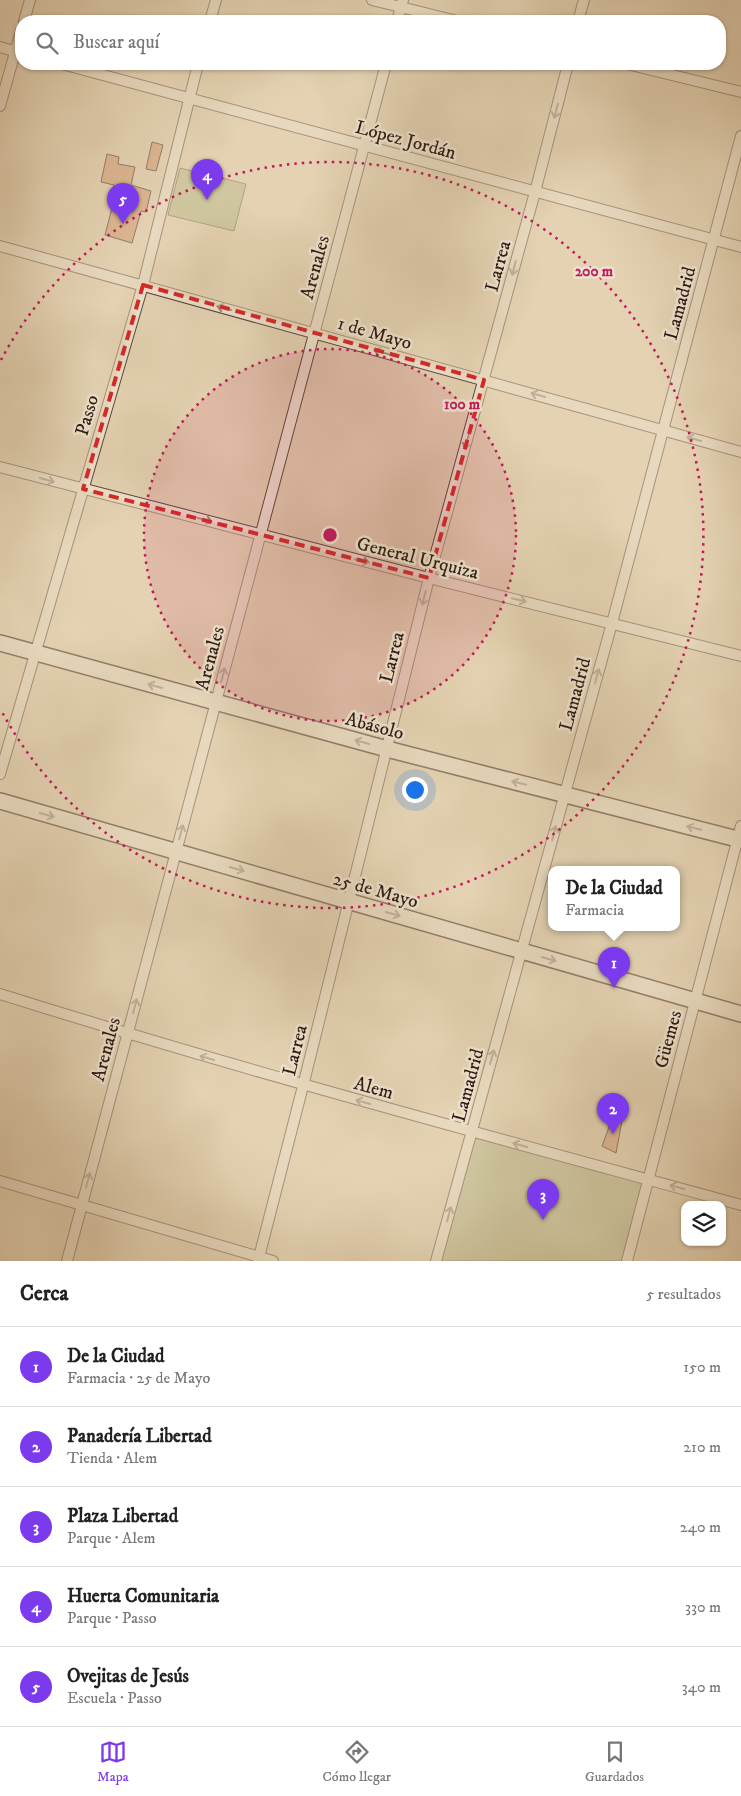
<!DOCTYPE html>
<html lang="es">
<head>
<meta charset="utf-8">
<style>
  :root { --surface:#fff; --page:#f2f2f2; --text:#222; --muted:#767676; --line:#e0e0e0; --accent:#7c3aed }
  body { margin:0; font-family:"IM FELL DW Pica",serif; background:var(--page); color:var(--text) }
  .controls { position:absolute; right:15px; bottom:15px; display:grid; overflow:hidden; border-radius:10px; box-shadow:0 1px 4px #0004 }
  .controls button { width:45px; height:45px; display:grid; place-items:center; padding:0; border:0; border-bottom:1px solid var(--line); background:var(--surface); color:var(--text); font:25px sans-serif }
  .you { position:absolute; left:414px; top:789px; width:18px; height:18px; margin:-12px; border:4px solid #fff; border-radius:50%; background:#1a73e8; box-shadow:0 0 0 8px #1a73e833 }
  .badge { display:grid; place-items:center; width:32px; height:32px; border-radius:50%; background:var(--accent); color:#fff; font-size:16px; font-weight:700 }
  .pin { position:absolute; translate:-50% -41px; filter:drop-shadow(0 1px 2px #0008) }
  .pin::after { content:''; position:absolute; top:26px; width:18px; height:15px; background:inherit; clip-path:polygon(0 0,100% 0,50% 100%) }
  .popup { position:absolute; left:548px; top:866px; width:132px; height:65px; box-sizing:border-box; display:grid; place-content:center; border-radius:10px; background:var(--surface); filter:drop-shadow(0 1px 4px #0005); font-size:16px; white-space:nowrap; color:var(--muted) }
  .popup b { font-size:19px; color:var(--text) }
  .popup::after { content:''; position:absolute; left:50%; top:100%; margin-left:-10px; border:10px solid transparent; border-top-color:var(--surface) }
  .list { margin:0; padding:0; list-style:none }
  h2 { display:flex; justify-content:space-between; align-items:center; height:65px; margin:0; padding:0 20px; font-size:21px }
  h2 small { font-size:16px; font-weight:400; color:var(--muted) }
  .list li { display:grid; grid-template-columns:32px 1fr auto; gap:15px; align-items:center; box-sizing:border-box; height:80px; padding:0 20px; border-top:1px solid var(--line) }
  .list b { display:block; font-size:19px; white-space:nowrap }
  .list p { margin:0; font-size:16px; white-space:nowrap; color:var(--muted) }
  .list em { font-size:16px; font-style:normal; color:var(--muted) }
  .icon { flex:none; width:28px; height:28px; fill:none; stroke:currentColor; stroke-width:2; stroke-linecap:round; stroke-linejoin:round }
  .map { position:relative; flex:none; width:741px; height:1261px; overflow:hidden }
  .search { position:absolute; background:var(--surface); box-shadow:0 1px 4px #0004; left:15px; right:15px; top:15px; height:55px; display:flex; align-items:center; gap:12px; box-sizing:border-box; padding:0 18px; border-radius:20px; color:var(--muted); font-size:19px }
  .sheet { height:465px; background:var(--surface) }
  nav { display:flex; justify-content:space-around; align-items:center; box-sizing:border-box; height:70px; border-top:1px solid var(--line); background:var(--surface); font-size:14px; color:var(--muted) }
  nav a { display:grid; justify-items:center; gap:2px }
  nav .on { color:var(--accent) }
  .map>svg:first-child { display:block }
</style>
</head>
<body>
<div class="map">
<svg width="741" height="1261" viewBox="0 0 741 1261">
  <rect width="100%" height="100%" fill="#e4d2b2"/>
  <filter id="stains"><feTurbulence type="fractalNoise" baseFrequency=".004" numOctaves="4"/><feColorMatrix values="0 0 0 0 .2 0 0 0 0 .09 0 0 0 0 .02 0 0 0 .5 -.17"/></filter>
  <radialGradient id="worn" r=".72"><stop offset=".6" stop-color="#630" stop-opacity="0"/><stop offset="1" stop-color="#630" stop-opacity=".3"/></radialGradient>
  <g fill="#b9ba89" stroke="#746a4e">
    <polygon points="180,168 246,184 234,231 168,215"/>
    <polygon points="472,1131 649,1180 627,1261 436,1261"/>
  </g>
  <g fill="#d3946a" stroke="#2e1912">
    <polygon points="152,142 163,145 156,171 146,169"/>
    <polygon points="107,154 119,157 118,164 135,167 131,185 151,191 146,212 141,211 132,243 105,235 113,204 110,203 114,185 101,182"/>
    <polygon points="612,1119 622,1121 616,1153 602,1146"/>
  </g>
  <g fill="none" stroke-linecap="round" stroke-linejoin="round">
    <defs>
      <g id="street">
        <polyline points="372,0 457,21"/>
        <polyline points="24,21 30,0"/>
        <polyline points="210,21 216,0"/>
        <polyline points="397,21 403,0"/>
        <polyline points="578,21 584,0"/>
        <polyline points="0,47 21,53"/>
        <polyline points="62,64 741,247"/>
        <polyline points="627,64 741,92"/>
        <polyline points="0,106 21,31"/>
        <polyline points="0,246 741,452"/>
        <polyline points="0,467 429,578 741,656"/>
        <polyline points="0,774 143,285 198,64"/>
        <path d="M0,994C245,1071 493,1137 741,1205"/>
        <polyline points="0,1181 273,1261"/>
        <polyline points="67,1261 386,64"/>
        <polyline points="258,1261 303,1086 429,578 535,192 568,64"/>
        <polyline points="436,1261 612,623 741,136"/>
        <polyline points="627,1261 741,826"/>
      </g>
      <g id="secondary">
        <polyline points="0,643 387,749 741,840"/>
        <polyline points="0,801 741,1014"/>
      </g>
    </defs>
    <use href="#street" stroke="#5c473a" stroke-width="12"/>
    <use href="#secondary" stroke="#2e1912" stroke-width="18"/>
    <use href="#street" stroke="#ede2cd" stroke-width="10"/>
    <use href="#secondary" stroke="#ede2cd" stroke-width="15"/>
  </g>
  <defs><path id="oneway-shaft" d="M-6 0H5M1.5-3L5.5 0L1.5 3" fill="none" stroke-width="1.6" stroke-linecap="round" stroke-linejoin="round" transform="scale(1.25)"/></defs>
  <g stroke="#978879">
    <use href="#oneway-shaft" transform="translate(556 111) rotate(104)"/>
    <use href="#oneway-shaft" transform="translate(514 268) rotate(105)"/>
    <use href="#oneway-shaft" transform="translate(224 308) rotate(-164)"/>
    <use href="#oneway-shaft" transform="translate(381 352) rotate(-164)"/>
    <use href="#oneway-shaft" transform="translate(538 395) rotate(-164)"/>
    <use href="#oneway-shaft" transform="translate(694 439) rotate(-164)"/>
    <use href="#oneway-shaft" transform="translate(467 442) rotate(105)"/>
    <use href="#oneway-shaft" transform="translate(47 480) rotate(15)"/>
    <use href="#oneway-shaft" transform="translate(205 520) rotate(15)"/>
    <use href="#oneway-shaft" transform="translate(362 561) rotate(14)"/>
    <use href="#oneway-shaft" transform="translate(424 598) rotate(104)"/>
    <use href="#oneway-shaft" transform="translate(519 600) rotate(14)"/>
    <use href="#oneway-shaft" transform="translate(223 675) rotate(-75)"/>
    <use href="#oneway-shaft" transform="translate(597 676) rotate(-75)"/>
    <use href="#oneway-shaft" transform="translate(155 686) rotate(-165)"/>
    <use href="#oneway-shaft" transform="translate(362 742) rotate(-165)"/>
    <use href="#oneway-shaft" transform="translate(519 783) rotate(-166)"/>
    <use href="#oneway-shaft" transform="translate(47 815) rotate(16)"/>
    <use href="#oneway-shaft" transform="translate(694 828) rotate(-166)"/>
    <use href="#oneway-shaft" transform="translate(181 832) rotate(-75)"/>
    <use href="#oneway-shaft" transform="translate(554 833) rotate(-75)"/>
    <use href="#oneway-shaft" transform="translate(237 869) rotate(16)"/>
    <use href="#oneway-shaft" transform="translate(393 914) rotate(16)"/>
    <use href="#oneway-shaft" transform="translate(549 959) rotate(16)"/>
    <use href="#oneway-shaft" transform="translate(135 1006) rotate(-75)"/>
    <use href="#oneway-shaft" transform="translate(492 1057) rotate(-75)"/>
    <use href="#oneway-shaft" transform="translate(207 1058) rotate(-164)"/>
    <use href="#oneway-shaft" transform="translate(363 1102) rotate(-165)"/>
    <use href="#oneway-shaft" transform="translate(520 1145) rotate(-165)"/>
    <use href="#oneway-shaft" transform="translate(88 1180) rotate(-75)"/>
    <use href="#oneway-shaft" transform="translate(677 1187) rotate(-165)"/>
    <use href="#oneway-shaft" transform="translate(449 1214) rotate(-75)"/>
  </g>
  <path d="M0 0H741V1261H0ZM143,285L484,380L429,578L83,489Z" fill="#e4d2b2" fill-opacity=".55" fill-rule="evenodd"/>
  <path fill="none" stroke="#d62828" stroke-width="4" stroke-dasharray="10 6" stroke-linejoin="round" d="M143,285L484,380L429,578L83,489Z"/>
  <circle cx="330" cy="535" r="186" fill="#c2185b" fill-opacity=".12"/>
  <g fill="none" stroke="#c2185b" stroke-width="2.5" stroke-dasharray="2.5 5">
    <circle cx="330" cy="535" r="186"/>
    <path d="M1 360A373 373 0 1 1 1 710"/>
  </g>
  <g text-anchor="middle" stroke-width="5" stroke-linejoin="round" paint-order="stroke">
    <g font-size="19" fill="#2e1912" stroke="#ede2cd">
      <text transform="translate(406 139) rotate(15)" y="7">López Jordán</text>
      <text transform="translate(497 266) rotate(-75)" y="7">Larrea</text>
      <text transform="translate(314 267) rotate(-75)" y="7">Arenales</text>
      <text transform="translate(679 303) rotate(-75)" y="7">Lamadrid</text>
      <text transform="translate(375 332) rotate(16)" y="7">1 de Mayo</text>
      <text transform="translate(86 415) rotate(-74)" y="7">Passo</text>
      <text transform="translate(418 557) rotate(14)" y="7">General Urquiza</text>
      <text transform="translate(391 657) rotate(-76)" y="7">Larrea</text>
      <text transform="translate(209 658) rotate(-75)" y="7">Arenales</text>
      <text transform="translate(574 694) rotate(-75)" y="7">Lamadrid</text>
      <text transform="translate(375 725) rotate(15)" y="7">Abásolo</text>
      <text transform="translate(376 889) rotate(16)" y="7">25 de Mayo</text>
      <text transform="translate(667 1039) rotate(-75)" y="7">Güemes</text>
      <text transform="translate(105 1049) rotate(-75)" y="7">Arenales</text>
      <text transform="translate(294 1050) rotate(-76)" y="7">Larrea</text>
      <text transform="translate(467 1085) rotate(-75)" y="7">Lamadrid</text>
      <text transform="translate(374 1087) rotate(15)" y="7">Alem</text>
    </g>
  </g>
  <circle cx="330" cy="535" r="8" fill="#c2185b" stroke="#ede2cd" stroke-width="2.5"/>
  <g font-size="15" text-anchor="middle" font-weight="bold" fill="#c2185b" stroke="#ede2cd" stroke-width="5" stroke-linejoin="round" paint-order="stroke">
    <text x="594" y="276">200 m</text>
    <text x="462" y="409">100 m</text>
  </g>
  <rect width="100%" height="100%" filter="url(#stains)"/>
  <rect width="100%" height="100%" fill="url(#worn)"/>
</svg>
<div class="controls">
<button><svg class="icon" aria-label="layers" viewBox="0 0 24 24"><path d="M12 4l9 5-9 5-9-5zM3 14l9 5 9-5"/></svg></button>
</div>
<div class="you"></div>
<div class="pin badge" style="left:614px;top:988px">1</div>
<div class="popup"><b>De la Ciudad</b>Farmacia</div>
<div class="pin badge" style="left:613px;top:1134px">2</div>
<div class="pin badge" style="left:543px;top:1220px">3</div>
<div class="pin badge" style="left:207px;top:200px">4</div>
<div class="pin badge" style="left:123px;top:224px">5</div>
<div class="search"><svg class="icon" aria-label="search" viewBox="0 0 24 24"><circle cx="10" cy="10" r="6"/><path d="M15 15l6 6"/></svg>Buscar aquí</div>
</div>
<section class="sheet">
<h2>Cerca<small>5 resultados</small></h2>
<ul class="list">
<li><span class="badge">1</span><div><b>De la Ciudad</b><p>Farmacia · 25 de Mayo</p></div><em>150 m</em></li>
<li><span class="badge">2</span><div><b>Panadería Libertad</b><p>Tienda · Alem</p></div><em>210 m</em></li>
<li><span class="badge">3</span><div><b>Plaza Libertad</b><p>Parque · Alem</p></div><em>240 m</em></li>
<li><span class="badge">4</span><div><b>Huerta Comunitaria</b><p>Parque · Passo</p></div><em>330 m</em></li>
<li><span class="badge">5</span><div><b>Ovejitas de Jesús</b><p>Escuela · Passo</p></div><em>340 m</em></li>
</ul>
</section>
<nav>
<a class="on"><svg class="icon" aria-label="map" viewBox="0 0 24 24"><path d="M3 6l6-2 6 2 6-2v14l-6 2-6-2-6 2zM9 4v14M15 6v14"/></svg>Mapa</a>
<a><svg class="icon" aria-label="directions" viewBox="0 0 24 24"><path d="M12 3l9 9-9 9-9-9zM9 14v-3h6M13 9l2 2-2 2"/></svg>Cómo llegar</a>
<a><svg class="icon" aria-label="saved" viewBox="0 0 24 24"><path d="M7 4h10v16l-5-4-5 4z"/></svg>Guardados</a>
</nav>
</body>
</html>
